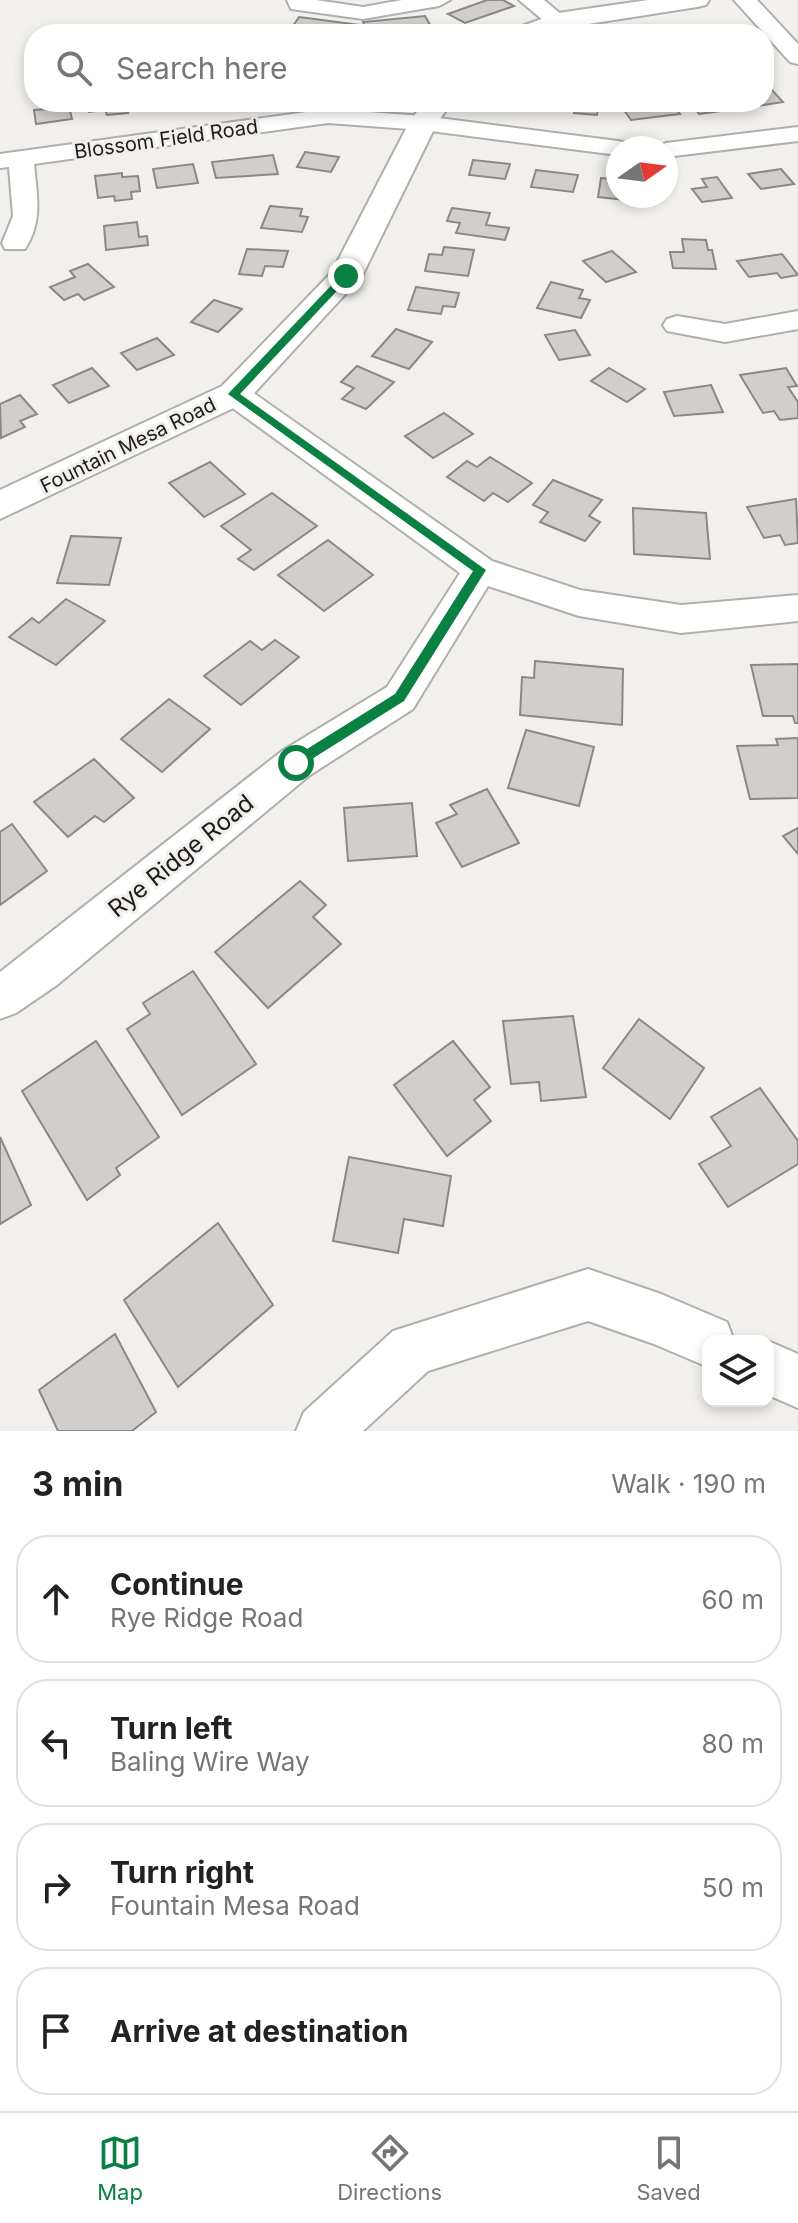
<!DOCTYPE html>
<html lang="en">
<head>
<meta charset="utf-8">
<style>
  :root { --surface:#fff; --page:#f2f2f2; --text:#222; --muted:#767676; --line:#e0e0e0; --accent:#0b8043 }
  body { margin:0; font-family:Inter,sans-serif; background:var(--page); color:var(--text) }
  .controls { position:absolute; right:24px; bottom:24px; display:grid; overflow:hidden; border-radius:16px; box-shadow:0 4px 12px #0003 }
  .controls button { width:72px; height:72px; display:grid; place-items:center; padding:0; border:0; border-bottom:2px solid var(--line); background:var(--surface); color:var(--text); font:40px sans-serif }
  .compass { position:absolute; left:606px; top:136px; width:72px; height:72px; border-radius:50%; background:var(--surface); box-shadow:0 4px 12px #0003; rotate:76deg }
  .stop { position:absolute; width:24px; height:24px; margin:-18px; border:6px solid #0b8043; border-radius:50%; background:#fff }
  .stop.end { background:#0b8043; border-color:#fff; box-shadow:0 2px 8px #0008 }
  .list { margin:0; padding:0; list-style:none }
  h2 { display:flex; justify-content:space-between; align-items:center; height:104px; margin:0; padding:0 32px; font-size:34px }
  h2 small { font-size:26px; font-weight:400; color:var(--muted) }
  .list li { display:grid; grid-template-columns:52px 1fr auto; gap:24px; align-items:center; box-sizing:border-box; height:128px; margin:0 16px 16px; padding:0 16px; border:2px solid var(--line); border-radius:32px }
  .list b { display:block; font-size:30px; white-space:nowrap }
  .list p { margin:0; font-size:26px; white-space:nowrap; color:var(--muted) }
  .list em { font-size:26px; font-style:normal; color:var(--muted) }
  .icon { flex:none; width:44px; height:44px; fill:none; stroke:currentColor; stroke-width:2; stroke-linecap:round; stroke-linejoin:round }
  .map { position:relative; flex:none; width:798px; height:1431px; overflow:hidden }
  .search { position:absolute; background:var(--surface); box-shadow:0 4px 12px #0003; left:24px; right:24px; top:24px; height:88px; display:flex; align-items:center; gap:20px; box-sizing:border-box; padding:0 28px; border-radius:32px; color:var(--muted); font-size:30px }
  .sheet { height:680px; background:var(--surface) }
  nav { display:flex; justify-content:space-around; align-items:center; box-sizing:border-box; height:112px; border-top:2px solid var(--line); background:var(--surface); font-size:22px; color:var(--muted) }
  nav a { display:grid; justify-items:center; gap:4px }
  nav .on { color:var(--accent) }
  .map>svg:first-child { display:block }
</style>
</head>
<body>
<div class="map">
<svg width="798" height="1431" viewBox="0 0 798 1431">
  <rect width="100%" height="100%" fill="#f2f0ed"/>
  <g fill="#d1cfcc" stroke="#8a8986" stroke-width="2">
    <polygon points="487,0 503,0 514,6 465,23 448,14"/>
    <polygon points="425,16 432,28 369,34 363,22"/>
    <polygon points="299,17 360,25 354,34 291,29"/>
    <polygon points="716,25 724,34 688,34 684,29"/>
    <polygon points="771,89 783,102 751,107 746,102 764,102 764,90"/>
    <polygon points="68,102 72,119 36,124 34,110 47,109 46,104"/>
    <polygon points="87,102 125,102 128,113 107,115 105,110 89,112"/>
    <polygon points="152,102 179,102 179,106 154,110"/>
    <polygon points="561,102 599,102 597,115 574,113 575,107 560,105"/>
    <polygon points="671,102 680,114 631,120 622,107"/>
    <polygon points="690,102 730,102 736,109 699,114"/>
    <polygon points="305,152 339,157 331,172 297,167"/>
    <polygon points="273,155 278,174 216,178 212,162"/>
    <polygon points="473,160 510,164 505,179 469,175"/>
    <polygon points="193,164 198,183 157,188 153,169"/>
    <polygon points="781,169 794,184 761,189 748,174"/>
    <polygon points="536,170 578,175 573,192 531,187"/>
    <polygon points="122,173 122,177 138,176 140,191 131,192 132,199 115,201 114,196 98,198 95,176"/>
    <polygon points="717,177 732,198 702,202 692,189 707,187 702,179"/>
    <polygon points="601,178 618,180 618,196 646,196 645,202 598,197"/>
    <polygon points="270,206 302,209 300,216 308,217 302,232 261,228"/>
    <polygon points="452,208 490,213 486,225 509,228 505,240 456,233 460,223 447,221"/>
    <polygon points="137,222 139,237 147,236 148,245 106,250 104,226"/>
    <polygon points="682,239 706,240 708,250 712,250 716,269 673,268 670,252 684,252"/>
    <polygon points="444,247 474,250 468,276 425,271 429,254 442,255"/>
    <polygon points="247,249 288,251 283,267 265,266 262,276 239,274"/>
    <polygon points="612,251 636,272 606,282 583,261"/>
    <polygon points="782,254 798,275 781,278 777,273 749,277 737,261"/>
    <polygon points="88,264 114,287 84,300 78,294 64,300 50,287 75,277 70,271"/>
    <polygon points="551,282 583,290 579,298 590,300 581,318 537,308"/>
    <polygon points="416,287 459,293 455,307 443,306 441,314 408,310"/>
    <polygon points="214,300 242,309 218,332 191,322"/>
    <polygon points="396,329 432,342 409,369 372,356"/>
    <polygon points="575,330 590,355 559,360 545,335"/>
    <polygon points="157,338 174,355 137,370 121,353"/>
    <polygon points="357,366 394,382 366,409 342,399 354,388 341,382"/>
    <polygon points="92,368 109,386 69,403 53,385"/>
    <polygon points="609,368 645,389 627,402 591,381"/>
    <polygon points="786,368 797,386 788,387 798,402 798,418 780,420 774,411 763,413 740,375"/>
    <polygon points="711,385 723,412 674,416 664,392"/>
    <polygon points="20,395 37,414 20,421 25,427 1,438 0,404"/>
    <polygon points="444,413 473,434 433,458 405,436"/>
    <polygon points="490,457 532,483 508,502 493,493 484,501 447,477 467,461 477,467"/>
    <polygon points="210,462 245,494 204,517 169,483"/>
    <polygon points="553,480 602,500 589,516 600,522 585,541 540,522 548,512 533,505"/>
    <polygon points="272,493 317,526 254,570 238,559 251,550 221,526"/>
    <polygon points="796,499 798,543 785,545 780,535 764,538 747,507"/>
    <polygon points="633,508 706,513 710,559 634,554"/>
    <polygon points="71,536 121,538 109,585 57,583"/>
    <polygon points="328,540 373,575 324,611 278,575"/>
    <polygon points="66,599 105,621 56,665 9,637 32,618 39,623"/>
    <polygon points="275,640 299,657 241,705 204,676 250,641 262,650"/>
    <polygon points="535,661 623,669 622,725 520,715 522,677 534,678"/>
    <polygon points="798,664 798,723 795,723 793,716 763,716 751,665"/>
    <polygon points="169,699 210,729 162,772 121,739"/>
    <polygon points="526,730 594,747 579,806 508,788"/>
    <polygon points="798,738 798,798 750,799 737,746 778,745 776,739"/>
    <polygon points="94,759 134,798 104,822 95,816 68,837 34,802"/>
    <polygon points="487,789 519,843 462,867 436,823 457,814 450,805"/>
    <polygon points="412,803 417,856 348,861 344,808"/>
    <polygon points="12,824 47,871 0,905 0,832"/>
    <polygon points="798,828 798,854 783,836"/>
    <polygon points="300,881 326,905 313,917 341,944 268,1008 215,952"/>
    <polygon points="193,971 256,1064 182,1115 127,1029 150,1014 143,1003"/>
    <polygon points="573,1016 586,1097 541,1101 539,1082 511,1084 503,1021"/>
    <polygon points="639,1019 704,1068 670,1119 603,1068"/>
    <polygon points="96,1041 159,1137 116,1168 120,1175 87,1200 22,1091"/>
    <polygon points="453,1041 490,1087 474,1100 491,1121 447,1156 394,1085"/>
    <polygon points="760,1088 798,1141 798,1164 728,1207 699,1164 731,1146 711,1117"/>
    <polygon points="0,1137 31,1205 0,1224"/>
    <polygon points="349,1157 451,1176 443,1226 404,1219 398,1253 333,1241"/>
    <polygon points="218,1223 273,1305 178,1387 124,1300"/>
    <polygon points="115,1334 156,1412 132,1431 58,1431 39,1390"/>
  </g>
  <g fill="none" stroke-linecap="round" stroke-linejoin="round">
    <defs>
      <g id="minor">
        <polygon points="287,0 316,0 363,7 402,0 450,0 439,6 363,19 291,9"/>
        <polygon points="519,0 544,0 569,21 566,26 550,26"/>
        <polygon points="734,0 757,0 798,44 798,64 790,62"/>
        <path d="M328,109L423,116L618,141L627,143L630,148H618V155L423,130L328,123L34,164C37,194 43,222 25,249H5L2,243L13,216L9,167L0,168V154Z"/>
        <polygon points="798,127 798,141 666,157 666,148 655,148 666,143"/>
        <polygon points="798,311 798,329 725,342 667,331 663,325 667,319 677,316 725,324"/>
        <polygon points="234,384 245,387 492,561 580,590 681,605 798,595 798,621 681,633 579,616 488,586 413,709 310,775 57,985 16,1013 0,1019 0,972 282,751 387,687 460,573 223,401 219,394 223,387"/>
        <polygon points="588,1269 661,1294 727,1322 734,1341 708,1341 708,1367 654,1344 588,1321 428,1371 363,1431 296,1431 304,1412 393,1331"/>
        <polygon points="768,1341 798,1354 798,1408 768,1395"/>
      </g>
      <g id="secondary">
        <polygon points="648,0 709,0 706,5 697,7 563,28 546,34 510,34 514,29 558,13"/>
        <polygon points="424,102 452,102 437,123 362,276 246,402 0,519 0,490 222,386 332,272 409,123"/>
      </g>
    </defs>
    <use href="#minor" stroke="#b1afac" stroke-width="4"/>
    <use href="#secondary" stroke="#b1afac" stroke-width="4"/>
    <use href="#minor" fill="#fff" fill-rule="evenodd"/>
    <use href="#secondary" fill="#fff" fill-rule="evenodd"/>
  </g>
  <polygon fill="#0b8043" points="342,274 351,276 240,394 486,570 404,701 296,769 289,763 291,759 395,694 473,571 228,394"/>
  <g text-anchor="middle" stroke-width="6" stroke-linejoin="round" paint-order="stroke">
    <g font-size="20" fill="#1e1d1c" stroke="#f2f0ed">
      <text transform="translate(166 139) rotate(-8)" y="7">Blossom Field Road</text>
      <text transform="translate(128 445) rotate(-26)" y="7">Fountain Mesa Road</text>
    </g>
    <g font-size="24" fill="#1e1d1c" stroke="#f2f0ed">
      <text transform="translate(181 856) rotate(-39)" y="8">Rye Ridge Road</text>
    </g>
  </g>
</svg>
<div class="controls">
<button><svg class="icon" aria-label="layers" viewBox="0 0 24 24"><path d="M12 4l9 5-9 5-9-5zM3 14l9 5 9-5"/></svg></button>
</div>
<svg class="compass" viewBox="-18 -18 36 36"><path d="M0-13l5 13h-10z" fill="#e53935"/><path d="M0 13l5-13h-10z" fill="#767676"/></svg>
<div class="stop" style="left:296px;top:763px"></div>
<div class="stop end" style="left:346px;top:276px"></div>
<div class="search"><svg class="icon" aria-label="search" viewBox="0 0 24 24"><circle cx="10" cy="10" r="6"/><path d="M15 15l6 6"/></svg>Search here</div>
</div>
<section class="sheet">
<h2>3 min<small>Walk · 190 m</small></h2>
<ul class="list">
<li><svg class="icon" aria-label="ahead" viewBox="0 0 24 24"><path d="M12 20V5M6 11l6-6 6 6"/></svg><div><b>Continue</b><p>Rye Ridge Road</p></div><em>60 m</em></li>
<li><svg class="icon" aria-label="left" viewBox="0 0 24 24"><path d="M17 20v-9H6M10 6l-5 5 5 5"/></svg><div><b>Turn left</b><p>Baling Wire Way</p></div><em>80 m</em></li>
<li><svg class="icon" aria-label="right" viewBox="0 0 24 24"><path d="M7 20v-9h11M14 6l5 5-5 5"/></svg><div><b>Turn right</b><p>Fountain Mesa Road</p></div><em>50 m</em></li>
<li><svg class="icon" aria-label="arrive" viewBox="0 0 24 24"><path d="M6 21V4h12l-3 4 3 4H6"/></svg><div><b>Arrive at destination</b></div></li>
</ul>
</section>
<nav>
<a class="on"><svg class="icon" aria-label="map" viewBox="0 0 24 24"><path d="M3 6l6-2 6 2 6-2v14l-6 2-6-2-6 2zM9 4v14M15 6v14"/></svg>Map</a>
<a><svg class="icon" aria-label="directions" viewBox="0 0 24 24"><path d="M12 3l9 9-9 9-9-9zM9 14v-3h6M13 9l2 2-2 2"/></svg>Directions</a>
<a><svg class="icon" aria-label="saved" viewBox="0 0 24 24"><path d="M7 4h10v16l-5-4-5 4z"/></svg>Saved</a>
</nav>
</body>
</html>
